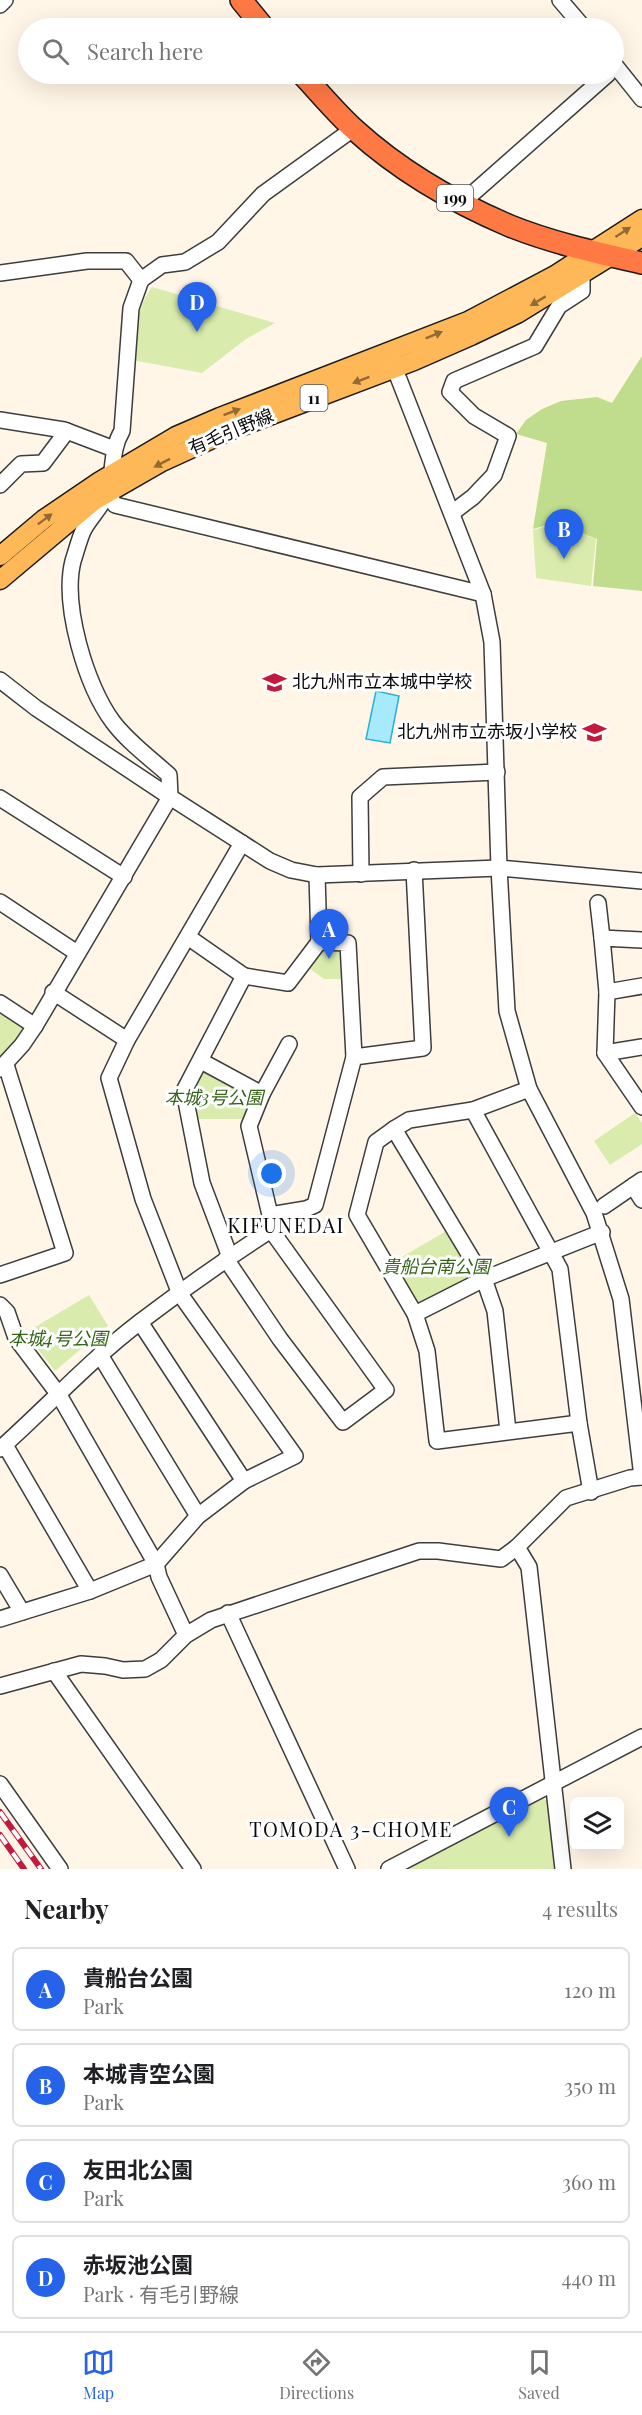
<!DOCTYPE html>
<html lang="en">
<head>
<meta charset="utf-8">
<style>
  :root { --surface:#fff; --page:#f2f2f2; --text:#202124; --muted:#757577; --line:#e0e0e0; --accent:#2563eb }
  body { margin:0; font-family:"Playfair Display","Noto Sans JP",serif; background:var(--page); color:var(--text) }
  .controls { position:absolute; right:18px; bottom:18px; display:grid; overflow:hidden; border-radius:9px; box-shadow:0 6px 24px #0002 }
  .controls button { width:54px; height:54px; display:grid; place-items:center; padding:0; border:0; border-bottom:2px solid var(--line); background:var(--surface); color:var(--text); font:30px sans-serif }
  .you { position:absolute; left:272px; top:1174px; width:21px; height:21px; margin:-15px; border:4px solid #fff; border-radius:50%; background:#1a73e8; box-shadow:0 0 0 9px #1a73e833 }
  .badge { display:grid; place-items:center; width:39px; height:39px; border-radius:50%; background:var(--accent); color:#fff; font-size:20px; font-weight:700 }
  .pin { position:absolute; translate:-50% -50px; filter:drop-shadow(0 2px 3px #0008) }
  .pin::after { content:''; position:absolute; top:32px; width:21px; height:18px; background:inherit; clip-path:polygon(0 0,100% 0,50% 100%) }
  .list { margin:0; padding:0; list-style:none }
  h2 { display:flex; justify-content:space-between; align-items:center; height:78px; margin:0; padding:0 24px; font-size:26px }
  h2 small { font-size:20px; font-weight:400; color:var(--muted) }
  .list li { display:grid; grid-template-columns:39px 1fr auto; gap:18px; align-items:center; box-sizing:border-box; height:84px; margin:0 12px 12px; padding:0 12px; border:2px solid var(--line); border-radius:9px }
  .list b { display:block; font-size:22px; white-space:nowrap }
  .list p { margin:0; font-size:20px; white-space:nowrap; color:var(--muted) }
  .list em { font-size:20px; font-style:normal; color:var(--muted) }
  .icon { flex:none; width:33px; height:33px; fill:none; stroke:currentColor; stroke-width:2; stroke-linecap:round; stroke-linejoin:round }
  .map { position:relative; flex:none; width:642px; height:1869px; overflow:hidden }
  .search { position:absolute; background:var(--surface); box-shadow:0 6px 24px #0002; left:18px; right:18px; top:18px; height:66px; display:flex; align-items:center; gap:15px; box-sizing:border-box; padding:0 21px; border-radius:33px; color:var(--muted); font-size:22px }
  .sheet { height:462px; background:var(--surface) }
  nav { display:flex; justify-content:space-around; align-items:center; box-sizing:border-box; height:84px; border-top:2px solid var(--line); background:var(--surface); font-size:16px; color:var(--muted) }
  nav a { display:grid; justify-items:center; gap:3px }
  nav .on { color:var(--accent) }
  .map>svg:first-child { display:block }
</style>
</head>
<body>
<div class="map">
<svg width="642" height="1869" viewBox="0 0 642 1869">
  <rect width="100%" height="100%" fill="#fff6e7"/>
  <g fill="#d9ecae">
    <path d="M152,287L275,323L246,339L202,373L132,360C135,333 136,309 152,287Z"/>
    <polygon points="554,524 596,539 591,586 536,578 533,530"/>
    <polygon points="338,947 343,951 343,979 324,979 309,968 324,949"/>
    <polygon points="0,1009 26,1026 12,1048 0,1060"/>
    <polygon points="206,1067 251,1093 254,1103 245,1119 196,1119 191,1092"/>
    <polygon points="635,1113 642,1123 642,1144 610,1165 594,1141"/>
    <polygon points="448,1230 475,1278 416,1306 390,1264"/>
    <polygon points="89,1295 108,1326 55,1371 25,1333"/>
    <polygon points="543,1799 549,1801 549,1817 556,1869 404,1869"/>
  </g>
  <polygon fill="#bfdd8c" points="642,356 642,591 593,586 597,539 554,523 533,529 547,443 516,434 526,420 542,409 561,401 597,397 612,403"/>
  <polygon fill="#a7eafb" stroke="#28b0d7" stroke-width="1.5" points="376,691 399,696 390,743 366,739"/>
  <g fill="none" stroke-linecap="round" stroke-linejoin="round">
    <defs>
      <g id="minor">
        <polyline points="560,0 584,28"/>
        <polyline points="0,5 5,0"/>
        <polyline points="614,64 642,99"/>
        <polyline points="463,202 608,74"/>
        <polyline points="0,273 87,261 126,261 141,280"/>
        <polyline points="391,359 483,594 492,642 499,868 507,1011 529,1089 594,1213 621,1299 642,1477"/>
        <polyline points="0,420 64,430 114,449"/>
        <polyline points="0,485 21,464 43,463 67,431"/>
        <polyline points="107,493 115,505 483,594"/>
        <polyline points="452,513 473,497 494,475 508,436 474,416 450,392 454,381 535,346 559,306 582,291 582,274"/>
        <polyline points="0,680 36,708 170,797 270,861 291,870 317,875 499,868 642,881"/>
        <polyline points="0,798 124,877"/>
        <polyline points="361,874 360,797 383,777 497,772"/>
        <polyline points="317,875 319,942 348,943 354,1057"/>
        <polyline points="0,902 77,953"/>
        <polyline points="598,903 602,938"/>
        <polyline points="188,937 244,976 184,1091 202,1183 230,1257"/>
        <polyline points="642,940 602,938 607,992 605,1053 642,1107"/>
        <polyline points="244,976 288,983 319,942"/>
        <polyline points="53,992 127,1040"/>
        <polyline points="607,992 642,986"/>
        <polyline points="0,1003 35,1026"/>
        <polyline points="605,1053 642,1047"/>
        <polyline points="201,1061 262,1094 249,1126 270,1215 271,1230 386,1390 343,1422 280,1339 226,1259"/>
        <path d="M0,1069L22,1045L35,1026L170,797L169,775C150,758 128,742 113,722C86,686 62,605 73,561C76,552 79,540 83,531C89,518 103,506 107,493C115,472 110,451 122,431L131,308L141,280L162,265L185,262L218,242L263,194L353,129"/>
        <polyline points="529,1089 473,1110 560,1269 579,1423"/>
        <polyline points="262,1094 289,1044"/>
        <polyline points="473,1110 409,1120 394,1129 484,1279 495,1311 508,1431"/>
        <polyline points="394,1129 376,1142 357,1215 415,1314"/>
        <polyline points="633,1186 642,1200"/>
        <polyline points="604,1206 642,1180"/>
        <polyline points="270,1215 306,1209 315,1205 354,1057 423,1048 414,870"/>
        <polyline points="0,1275 65,1253 6,1065"/>
        <polyline points="0,1305 7,1312 16,1338 59,1395 156,1564 159,1577 186,1635"/>
        <polyline points="140,1322 244,1481"/>
        <polyline points="100,1355 198,1516"/>
        <polyline points="5,1445 90,1591"/>
        <path d="M0,1449C47,1407 90,1360 140,1322C182,1290 226,1259 271,1230"/>
        <polyline points="591,1492 579,1423 437,1441 427,1351 415,1314 484,1279 602,1232"/>
        <polyline points="517,1547 529,1567 563,1869"/>
        <polyline points="0,1575 22,1612"/>
        <polyline points="228,1613 347,1869"/>
        <polyline points="0,1619 90,1591 156,1564 198,1516 244,1481 295,1456 180,1294 143,1199 109,1078 127,1040 242,843"/>
        <polyline points="54,1671 193,1869"/>
        <polyline points="0,1686 81,1664 105,1666 123,1670 145,1669 161,1660 186,1635 211,1620 419,1551 438,1551 501,1559 517,1547 566,1498 630,1478 642,1477"/>
        <polyline points="0,1784 60,1869"/>
        <polyline points="389,1869 642,1737"/>
      </g>
      <g id="major">
        <polyline points="0,556 44,519 100,481 176,436 220,417 468,321 555,275 642,219"/>
        <polyline points="0,580 94,501 162,462 232,430 414,361 471,336 517,314 642,237"/>
      </g>
      <g id="highway">
        <polyline points="241,0 264,28"/>
        <path d="M302,74C319,92 336,113 355,130C399,170 456,203 510,226C552,243 598,253 642,263"/>
      </g>
    </defs>
    <use href="#minor" stroke="#3d3d3d" stroke-width="18"/>
    <use href="#major" stroke="#1b1b1b" stroke-width="21"/>
    <use href="#highway" stroke="#1b1b1b" stroke-width="24"/>
    <use href="#minor" stroke="#fff" stroke-width="15"/>
    <use href="#major" stroke="#ffb857" stroke-width="18"/>
    <use href="#highway" stroke="#ff7945" stroke-width="21"/>
    <defs>
      <g id="rail">
        <polyline points="0,1812 41,1869"/>
        <polyline points="0,1835 24,1869"/>
      </g>
    </defs>
    <use href="#rail" stroke="#c3193f" stroke-width="6"/>
    <use href="#rail" stroke="#fff" stroke-width="4" stroke-dasharray="11" stroke-linecap="butt"/>
  </g>
  <defs><path id="oneway-solid" d="M-6-.8H1V-3.2L6.5 0L1 3.2V.8H-6Z" transform="scale(1.5)"/></defs>
  <g fill="#916a34">
    <use href="#oneway-solid" transform="translate(623 232) rotate(-33)"/>
    <use href="#oneway-solid" transform="translate(538 301) rotate(149)"/>
    <use href="#oneway-solid" transform="translate(434 335) rotate(-22)"/>
    <use href="#oneway-solid" transform="translate(361 380) rotate(159)"/>
    <use href="#oneway-solid" transform="translate(232 412) rotate(-21)"/>
    <use href="#oneway-solid" transform="translate(162 463) rotate(153)"/>
    <use href="#oneway-solid" transform="translate(45 519) rotate(-37)"/>
  </g>
  <defs>
    <symbol id="school-bare" viewBox="-9 -9 18 18"><path d="M0-5L7-2L0 1L-7-2ZM-4 1L0 2.5L4 1V4Q0 6-4 4Z" fill="#c3193f" stroke="#fff" stroke-width="2.5" paint-order="stroke"/></symbol>
  </defs>
  <g fill-rule="evenodd">
    <use href="#school-bare" x="258" y="666" width="33" height="33"/>
    <use href="#school-bare" x="578" y="716" width="33" height="33"/>
  </g>
  <g text-anchor="middle" stroke-width="6" stroke-linejoin="round" paint-order="stroke">
    <g fill="#fff" stroke="#545454" stroke-width="1.5">
      <rect x="437" y="185" width="36" height="26" rx="4.5"/>
      <rect x="300.5" y="385" width="27" height="26" rx="4.5"/>
    </g>
    <g font-size="16" font-weight="bold" fill="#0a0a0a">
      <text x="455" y="204">199</text>
      <text x="314" y="404">11</text>
    </g>
    <g font-size="18" fill="#0a0a0a" stroke="#fff">
      <text transform="translate(231 432) rotate(-23)" y="6">有毛引野線</text>
    </g>
    <g font-size="18" fill="#0a0a0a" stroke="#fff" text-anchor="start">
      <text x="292" y="688">北九州市立本城中学校</text>
      <text x="577" y="738" text-anchor="end">北九州市立赤坂小学校</text>
    </g>
    <g font-size="18" font-style="italic" fill="#356517" stroke="#fff">
      <text x="214" y="1104">本城3号公園</text>
      <text x="436" y="1273">貴船台南公園</text>
      <text x="58" y="1345">本城4号公園</text>
    </g>
    <g font-size="20" letter-spacing="1.5" fill="#0a0a0a" stroke="#fff">
      <text x="286" y="1233">KIFUNEDAI</text>
      <text x="351" y="1837">TOMODA 3-CHOME</text>
    </g>
  </g>
</svg>
<div class="controls">
<button><svg class="icon" aria-label="layers" viewBox="0 0 24 24"><path d="M12 4l9 5-9 5-9-5zM3 14l9 5 9-5"/></svg></button>
</div>
<div class="you"></div>
<div class="pin badge" style="left:329px;top:959px">A</div>
<div class="pin badge" style="left:564px;top:559px">B</div>
<div class="pin badge" style="left:509px;top:1837px">C</div>
<div class="pin badge" style="left:197px;top:332px">D</div>
<div class="search"><svg class="icon" aria-label="search" viewBox="0 0 24 24"><circle cx="10" cy="10" r="6"/><path d="M15 15l6 6"/></svg>Search here</div>
</div>
<section class="sheet">
<h2>Nearby<small>4 results</small></h2>
<ul class="list">
<li><span class="badge">A</span><div><b>貴船台公園</b><p>Park</p></div><em>120 m</em></li>
<li><span class="badge">B</span><div><b>本城青空公園</b><p>Park</p></div><em>350 m</em></li>
<li><span class="badge">C</span><div><b>友田北公園</b><p>Park</p></div><em>360 m</em></li>
<li><span class="badge">D</span><div><b>赤坂池公園</b><p>Park · 有毛引野線</p></div><em>440 m</em></li>
</ul>
</section>
<nav>
<a class="on"><svg class="icon" aria-label="map" viewBox="0 0 24 24"><path d="M3 6l6-2 6 2 6-2v14l-6 2-6-2-6 2zM9 4v14M15 6v14"/></svg>Map</a>
<a><svg class="icon" aria-label="directions" viewBox="0 0 24 24"><path d="M12 3l9 9-9 9-9-9zM9 14v-3h6M13 9l2 2-2 2"/></svg>Directions</a>
<a><svg class="icon" aria-label="saved" viewBox="0 0 24 24"><path d="M7 4h10v16l-5-4-5 4z"/></svg>Saved</a>
</nav>
</body>
</html>
